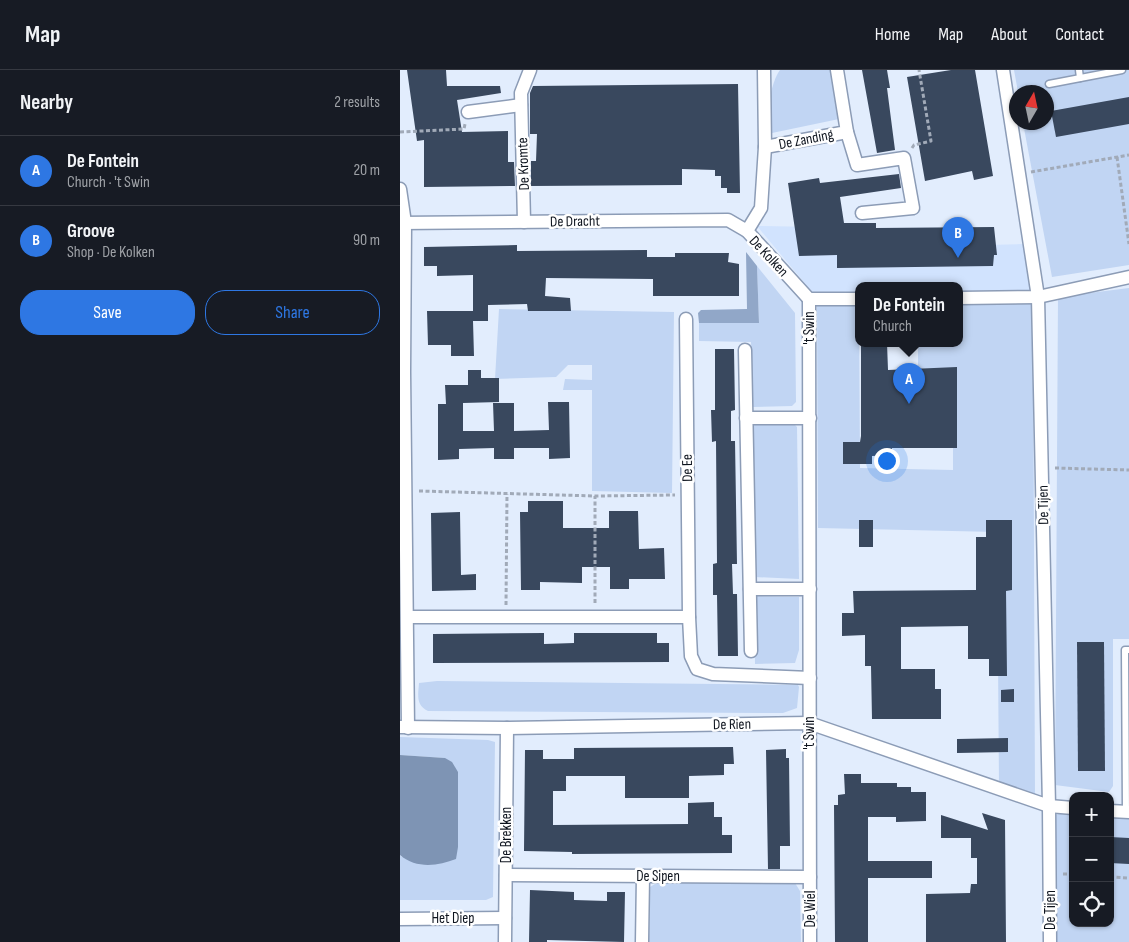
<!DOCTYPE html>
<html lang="en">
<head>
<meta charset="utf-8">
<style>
  :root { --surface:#171b24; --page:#20242c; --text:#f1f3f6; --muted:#9ea1a6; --line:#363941; --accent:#2e77e3 }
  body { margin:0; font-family:"Sofia Sans Condensed",sans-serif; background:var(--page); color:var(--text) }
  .controls { position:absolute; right:15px; bottom:15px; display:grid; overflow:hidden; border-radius:10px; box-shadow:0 1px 4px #0004 }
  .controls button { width:45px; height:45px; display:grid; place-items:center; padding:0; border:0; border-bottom:1px solid var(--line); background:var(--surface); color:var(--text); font:25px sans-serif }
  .compass { position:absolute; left:609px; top:15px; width:45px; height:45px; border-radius:50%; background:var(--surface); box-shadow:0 1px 4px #0004; rotate:9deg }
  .you { position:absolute; left:486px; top:390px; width:18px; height:18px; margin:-12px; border:4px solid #fff; border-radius:50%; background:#1a73e8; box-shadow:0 0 0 8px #1a73e833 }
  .badge { display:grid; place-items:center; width:32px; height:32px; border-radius:50%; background:var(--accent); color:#fff; font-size:16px; font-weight:700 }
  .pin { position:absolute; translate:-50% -41px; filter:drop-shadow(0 1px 2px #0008) }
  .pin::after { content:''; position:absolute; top:26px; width:18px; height:15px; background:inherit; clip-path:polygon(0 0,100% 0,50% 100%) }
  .popup { position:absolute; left:455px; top:212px; width:108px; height:65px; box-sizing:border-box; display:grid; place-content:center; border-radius:10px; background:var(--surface); filter:drop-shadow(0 1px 4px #0005); font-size:16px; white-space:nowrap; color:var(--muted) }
  .popup b { font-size:19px; color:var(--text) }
  .popup::after { content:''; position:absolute; left:50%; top:100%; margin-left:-10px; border:10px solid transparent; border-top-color:var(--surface) }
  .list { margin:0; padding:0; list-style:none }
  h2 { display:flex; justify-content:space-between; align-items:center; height:65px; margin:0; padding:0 20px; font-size:21px }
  h2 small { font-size:16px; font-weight:400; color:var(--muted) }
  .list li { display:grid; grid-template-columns:32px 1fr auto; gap:15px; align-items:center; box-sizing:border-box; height:70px; padding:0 20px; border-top:1px solid var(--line) }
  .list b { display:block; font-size:19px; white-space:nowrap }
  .list p { margin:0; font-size:16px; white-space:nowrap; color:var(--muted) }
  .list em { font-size:16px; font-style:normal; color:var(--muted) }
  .actions { display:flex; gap:10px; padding:15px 20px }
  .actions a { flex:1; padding:11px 0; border:1px solid var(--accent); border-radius:20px; text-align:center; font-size:18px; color:var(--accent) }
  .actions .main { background:var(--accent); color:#fff }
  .icon { flex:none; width:28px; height:28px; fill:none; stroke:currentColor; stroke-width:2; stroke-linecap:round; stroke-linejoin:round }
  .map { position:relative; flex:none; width:729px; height:872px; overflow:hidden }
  header { display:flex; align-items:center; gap:30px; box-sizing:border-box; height:70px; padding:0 25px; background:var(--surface); border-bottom:1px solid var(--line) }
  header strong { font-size:24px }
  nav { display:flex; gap:28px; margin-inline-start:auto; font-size:18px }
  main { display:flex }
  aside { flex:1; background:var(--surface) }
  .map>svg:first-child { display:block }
</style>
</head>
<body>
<header>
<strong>Map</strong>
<nav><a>Home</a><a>Map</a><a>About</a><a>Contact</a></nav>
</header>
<main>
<aside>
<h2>Nearby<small>2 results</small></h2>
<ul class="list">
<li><span class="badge">A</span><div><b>De Fontein</b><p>Church · 't Swin</p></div><em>20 m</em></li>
<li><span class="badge">B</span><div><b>Groove</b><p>Shop · De Kolken</p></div><em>90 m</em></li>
</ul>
<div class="actions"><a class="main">Save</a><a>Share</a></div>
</aside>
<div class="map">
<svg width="729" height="872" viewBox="0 0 729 872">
  <rect width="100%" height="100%" fill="#e2edfd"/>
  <polygon fill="#d1e3fe" points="357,156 418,157 418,179 624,174 630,220 559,221 559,215 459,215 459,223 413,223"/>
  <g fill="#c1d5f3">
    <path d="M380,0H432L439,49L372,63C363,52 371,11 380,0Z"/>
    <polygon points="614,0 729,0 729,195 652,207 623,53 646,52 646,22 618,22"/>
    <polygon points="357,196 395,243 396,332 392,336 353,337 351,272 299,271 299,253 359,253"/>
    <polygon points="729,218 729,569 713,569 713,716 709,722 655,715 658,227"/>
    <polygon points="633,231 635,728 599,715 597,462 418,458 417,234 459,233 460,398 553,400 553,318 518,317 518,273 559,273 559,233"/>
    <polygon points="99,239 274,242 272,423 192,421 192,320 163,320 165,309 192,310 192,295 168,295 156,307 95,309"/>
    <polygon points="353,351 393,353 397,357 399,509 354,507 351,369"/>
    <polygon points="354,526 399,527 399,580 395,593 355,594"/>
    <path d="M37,611L398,615L399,617L397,638L383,643L28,641C16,635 18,626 19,613Z"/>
    <polygon points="0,667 88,670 95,672 93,827 86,830 0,830 0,785 2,787 58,777 58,750 45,688 0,685"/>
    <polygon points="663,743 673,744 673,853 710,853 710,748 729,749 729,872 656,872 655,745"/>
    <polygon points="263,809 390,811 395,813 400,821 401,872 249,872 250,817"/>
  </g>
  <polygon fill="#91a7c8" points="346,182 357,196 359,253 299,253 298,243 301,240 347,239"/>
  <path fill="#7e94b4" d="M0,685L45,688L52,692L58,702V777L56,789C38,796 16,799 0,785Z"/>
  <g fill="#39485e">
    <polygon points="7,0 46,0 47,16 100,16 101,23 57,30 62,62 108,61 108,92 114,92 115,116 24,117 24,70 17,71"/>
    <polygon points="462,0 487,0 490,18 487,18 495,80 477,83"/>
    <polygon points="551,0 575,0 593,106 574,110 572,101 525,111 507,7"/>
    <polygon points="338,14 340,123 327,123 327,118 321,118 321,106 315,106 315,100 282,99 282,115 131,116 131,91 136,91 137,64 130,64 130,23 133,16"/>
    <polygon points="729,27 729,54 656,67 651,41"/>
    <polygon points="499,104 501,118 440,127 444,153 476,153 476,158 594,157 597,185 594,185 593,196 437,198 437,185 399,186 388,113 419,108 420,113"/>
    <polygon points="117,175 117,181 247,180 247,187 275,187 275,183 329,183 328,192 339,194 339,226 253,226 253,209 146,208 145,226 170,228 171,241 128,241 127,234 88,235 88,251 73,251 74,286 51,286 51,275 28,275 27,241 73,241 73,205 37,206 37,196 24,196 24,177"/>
    <polygon points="461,273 487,273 488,300 557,297 557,378 492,378 492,385 472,386 472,394 443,394 443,372 460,372 461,366"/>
    <polygon points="315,279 334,279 335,340 331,341 331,371 335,371 337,494 332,494 333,524 337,524 338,586 318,586 317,525 313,525 313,494 317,493 316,371 312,372 311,340 315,340"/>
    <polygon points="68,300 81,300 81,308 99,308 99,332 63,333 63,361 94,361 93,333 114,333 114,361 149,360 148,332 169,332 170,388 149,389 149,378 114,378 114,389 94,389 94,378 59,379 59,389 38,390 38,334 46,334 45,315 68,315"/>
    <polygon points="128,431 163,431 163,458 209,458 209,441 238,441 239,479 264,478 265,509 229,509 229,519 210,519 210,497 182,497 182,513 140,512 140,520 121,520 120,442 128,442"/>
    <polygon points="60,442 61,505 76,504 76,520 32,521 31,443"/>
    <rect x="459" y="450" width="14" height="27"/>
    <polygon points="586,450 612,450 612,520 606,521 607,606 589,606 589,589 568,589 568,556 501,557 501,599 535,599 535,619 541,619 541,649 472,649 471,596 465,596 465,565 442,566 442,543 454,543 453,521 576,520 576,467 586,467"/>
    <polygon points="144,563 144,574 174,573 174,563 257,563 257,573 269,573 269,592 33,593 33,564"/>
    <polygon points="677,572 704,572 705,701 678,701"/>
    <polygon points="614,619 614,632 601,632 601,620"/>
    <polygon points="608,668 608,682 557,683 557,669"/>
    <polygon points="333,677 334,694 324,694 324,705 289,706 289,728 225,728 225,706 166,706 166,721 153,721 153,755 288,754 288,733 314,732 314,747 322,747 322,765 332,765 332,783 172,784 172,782 124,781 125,680 143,680 143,689 174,689 174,678"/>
    <polygon points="386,679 386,688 389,688 390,776 380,776 380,799 368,799 366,680"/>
    <polygon points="444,704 461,704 461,713 497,713 497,717 511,717 511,722 526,722 526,751 496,752 496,747 468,747 468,791 532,791 532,808 468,808 468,872 435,872 434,735 438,735 438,725 445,724"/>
    <polygon points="582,743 605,750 606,872 526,872 526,824 570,823 571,814 577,814 577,788 571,788 571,768 541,768 541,745 588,760"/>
    <polygon points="710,767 729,768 729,794 710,793"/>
    <polygon points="130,820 174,822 174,830 207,831 207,822 225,822 224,872 147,870 147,872 129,872"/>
  </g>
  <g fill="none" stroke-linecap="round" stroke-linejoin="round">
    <defs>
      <g id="service">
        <polyline points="679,0 680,8"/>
        <polyline points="649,14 722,0"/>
        <polyline points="726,742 725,580 729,580"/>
      </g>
      <g id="minor">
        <polyline points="364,0 365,77 361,138 347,161 409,229 459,229"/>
        <polyline points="603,0 638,227 649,736 650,872"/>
        <polyline points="68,42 121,35"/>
        <polyline points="447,62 457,95 504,88 513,138 462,143"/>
        <polyline points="365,77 447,62 437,0"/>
        <polyline points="0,119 5,153 4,302 8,658"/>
        <polyline points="124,152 121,23 130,0"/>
        <polyline points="0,153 328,150 347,161"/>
        <polyline points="559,228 638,227 729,207"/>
        <polyline points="409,229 410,872"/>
        <polyline points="286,249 289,547 291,586 297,599 313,604 410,608"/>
        <polyline points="345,280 351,581"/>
        <polyline points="346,348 410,348"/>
        <polyline points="350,519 410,519"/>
        <polyline points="8,547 289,547"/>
        <polyline points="0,657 107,658 409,653 649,736 673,738"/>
        <polyline points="710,741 729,742"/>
        <polyline points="106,805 410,807"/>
        <polyline points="0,849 105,848"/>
        <polyline points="105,872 107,658"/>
        <polyline points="242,872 243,806"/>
      </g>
    </defs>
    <use href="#service" stroke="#8c9cb6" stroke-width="9"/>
    <use href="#minor" stroke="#8c9cb6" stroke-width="15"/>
    <g stroke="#a1aab8" stroke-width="3" stroke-dasharray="4 2.5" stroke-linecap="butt">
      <polyline points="620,20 639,16"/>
      <polyline points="0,62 64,59 65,54"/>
      <polyline points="512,78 514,75 531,71 519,0"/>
      <polyline points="717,87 729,174"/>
      <polyline points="631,102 729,85"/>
      <polyline points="655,398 729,400"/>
      <polyline points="19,421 195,426 275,425"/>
      <polyline points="195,533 195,426"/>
      <polyline points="106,535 107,424"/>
      <polyline points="663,804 673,804"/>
      <polyline points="710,807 729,808"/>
    </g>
    <use href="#service" stroke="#fff" stroke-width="6"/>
    <use href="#minor" stroke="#fff" stroke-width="12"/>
  </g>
  <g text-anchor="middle" stroke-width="5" stroke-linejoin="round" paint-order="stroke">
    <g font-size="15" fill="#0e141e" stroke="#fff">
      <text transform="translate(406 69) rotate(-11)" y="5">De Zanding</text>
      <text transform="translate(123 94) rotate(-92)" y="5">De Kromte</text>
      <text transform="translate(175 151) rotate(-1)" y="5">De Dracht</text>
      <text transform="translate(369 186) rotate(47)" y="5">De Kolken</text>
      <text transform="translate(409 258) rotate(-90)" y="5">'t Swin</text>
      <text transform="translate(287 398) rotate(-91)" y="5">De Ee</text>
      <text transform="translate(643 435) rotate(-91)" y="5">De Tijen</text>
      <text transform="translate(332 654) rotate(-1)" y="5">De Rien</text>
      <text transform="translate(409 663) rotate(-90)" y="5">'t Swin</text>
      <text transform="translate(106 765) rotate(-90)" y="5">De Brekken</text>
      <text x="258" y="811">De Sipen</text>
      <text transform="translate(410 839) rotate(-90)" y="5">De Wiel</text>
      <text transform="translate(650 840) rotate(-90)" y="5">De Tijen</text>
      <text x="53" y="853">Het Diep</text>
    </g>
  </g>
</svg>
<div class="controls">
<button>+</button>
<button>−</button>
<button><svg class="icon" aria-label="locate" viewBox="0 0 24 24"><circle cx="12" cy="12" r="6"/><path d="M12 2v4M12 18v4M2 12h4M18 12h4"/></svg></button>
</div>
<svg class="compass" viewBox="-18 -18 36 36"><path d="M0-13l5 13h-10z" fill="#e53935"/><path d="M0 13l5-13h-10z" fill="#9ea1a6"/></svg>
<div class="you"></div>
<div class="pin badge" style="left:509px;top:334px">A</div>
<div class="popup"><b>De Fontein</b>Church</div>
<div class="pin badge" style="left:558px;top:188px">B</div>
</div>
</main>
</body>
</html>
